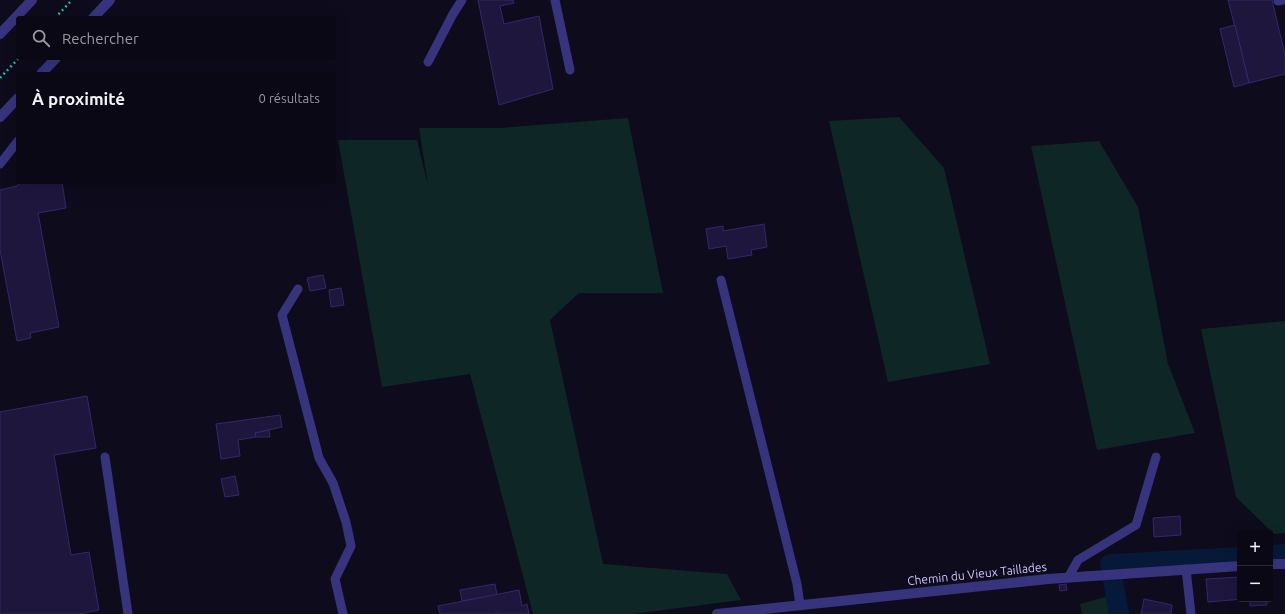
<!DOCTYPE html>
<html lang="fr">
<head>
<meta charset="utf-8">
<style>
  :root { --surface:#0a0815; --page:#13111e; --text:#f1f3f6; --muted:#999aa0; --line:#2a2934 }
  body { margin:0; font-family:Ubuntu,sans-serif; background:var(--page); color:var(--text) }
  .controls { position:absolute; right:12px; bottom:12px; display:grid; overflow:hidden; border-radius:4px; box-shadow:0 4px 16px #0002 }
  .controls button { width:36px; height:36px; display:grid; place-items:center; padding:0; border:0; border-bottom:1px solid var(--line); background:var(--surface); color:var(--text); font:20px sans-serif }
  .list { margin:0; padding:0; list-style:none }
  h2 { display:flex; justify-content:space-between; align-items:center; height:52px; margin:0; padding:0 16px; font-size:17px }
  h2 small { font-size:13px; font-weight:400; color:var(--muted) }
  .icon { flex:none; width:22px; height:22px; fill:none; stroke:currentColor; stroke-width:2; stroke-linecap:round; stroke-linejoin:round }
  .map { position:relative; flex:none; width:1285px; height:614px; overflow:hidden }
  .search { position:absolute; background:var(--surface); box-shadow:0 4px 16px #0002; left:16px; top:16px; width:320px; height:44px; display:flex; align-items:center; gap:10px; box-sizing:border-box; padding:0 14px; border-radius:4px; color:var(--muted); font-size:15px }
  .panel { position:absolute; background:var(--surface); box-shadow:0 4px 16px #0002; left:16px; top:72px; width:320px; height:112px; border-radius:4px }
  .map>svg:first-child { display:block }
</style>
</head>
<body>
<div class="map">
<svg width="1285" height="614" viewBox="0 0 1285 614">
  <rect width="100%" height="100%" fill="#0e0b1c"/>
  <g fill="#0e2626">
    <polygon points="899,117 944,168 990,364 888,382 829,121"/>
    <polygon points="628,118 663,293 579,293 550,320 603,564 727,574 741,600 633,614 533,614 470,374 382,387 338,140 417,140 428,186 419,128 499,128"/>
    <polygon points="1099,141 1138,207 1168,364 1195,433 1097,450 1031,146"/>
    <polygon points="1285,321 1285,533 1274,534 1236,497 1201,329"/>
    <polygon points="1112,595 1116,614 1082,614 1080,604"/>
  </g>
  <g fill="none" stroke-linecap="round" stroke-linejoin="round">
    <g stroke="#071939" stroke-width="20">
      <polyline points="1270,555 1285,554"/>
      <polyline points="1119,614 1110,564 1240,557"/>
    </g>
  </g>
  <g fill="#1f163e" stroke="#35276b">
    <polygon points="478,0 513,0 514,3 500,6 504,24 539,16 553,89 499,105"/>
    <polygon points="1228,0 1272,0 1285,55 1285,74 1249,83"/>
    <polygon points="1235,25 1249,83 1234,87 1220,29"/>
    <polygon points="20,182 62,182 66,208 38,213 59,327 30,333 31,338 17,341 0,250 0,190 17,186"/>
    <polygon points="764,224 767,247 751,250 752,255 728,259 726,246 709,249 706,229 723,226 723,231"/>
    <polygon points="323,275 326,288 310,291 307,278"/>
    <polygon points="341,288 344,305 331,307 329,290"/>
    <polygon points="87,396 96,448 54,455 71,555 89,552 99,610 79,614 0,614 0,412"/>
    <polygon points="280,415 282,427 255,433 256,437 238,440 240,456 221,459 216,424"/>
    <polygon points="269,430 270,437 256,437 255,433"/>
    <polygon points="235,476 239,495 225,497 221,479"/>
    <polygon points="1180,516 1181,535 1154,537 1153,518"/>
    <polygon points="1240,577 1240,599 1243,599 1208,602 1206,579"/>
    <polygon points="495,584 497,595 462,601 460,590"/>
    <polygon points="1066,584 1067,590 1060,591 1059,585"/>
    <polygon points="519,590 522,606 527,604 529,614 499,614 499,613 492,614 440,614 438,606"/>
    <polygon points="1144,599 1172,605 1171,614 1141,614"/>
    <polygon points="1250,599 1267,599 1267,605 1250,606"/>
  </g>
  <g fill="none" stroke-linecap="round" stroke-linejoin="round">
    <g stroke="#29b0a9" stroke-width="2.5" stroke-dasharray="2 3" stroke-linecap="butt">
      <polyline points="55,18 72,0"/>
      <polyline points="0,78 19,58"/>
    </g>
    <g stroke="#37347d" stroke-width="9">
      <polyline points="555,0 570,70"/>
      <polyline points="1278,1 1283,0"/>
      <polyline points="428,62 453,14 462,0"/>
      <polyline points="0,164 18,141"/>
      <polyline points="721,280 797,584 800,605"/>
      <polyline points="298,289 282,315 319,458 333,483 346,522 351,546 335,579 343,614"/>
      <polyline points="105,457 128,614"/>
      <polyline points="1186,569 1191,614"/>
      <polyline points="1068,578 1078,560 1136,525 1156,457"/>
    </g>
    <g stroke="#37347d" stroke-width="10">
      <polyline points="93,18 110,0"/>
      <polyline points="0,34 32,0"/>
      <polyline points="41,74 56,58"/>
      <polyline points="0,117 18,98"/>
      <polyline points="1270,564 1285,564"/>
      <polyline points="717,614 1048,579 1240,566"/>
    </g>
  </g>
  <g text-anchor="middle" stroke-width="3.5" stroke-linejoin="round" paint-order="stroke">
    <g font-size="12" fill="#cdc6ff" stroke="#0e0b1c">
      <text transform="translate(977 574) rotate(-6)" y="4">Chemin du Vieux Taillades</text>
    </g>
  </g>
</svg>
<div class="controls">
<button>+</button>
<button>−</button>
</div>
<div class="search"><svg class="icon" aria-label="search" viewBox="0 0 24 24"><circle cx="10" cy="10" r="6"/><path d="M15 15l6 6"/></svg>Rechercher</div>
<section class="panel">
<h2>À proximité<small>0 résultats</small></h2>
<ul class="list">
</ul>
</section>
</div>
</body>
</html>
